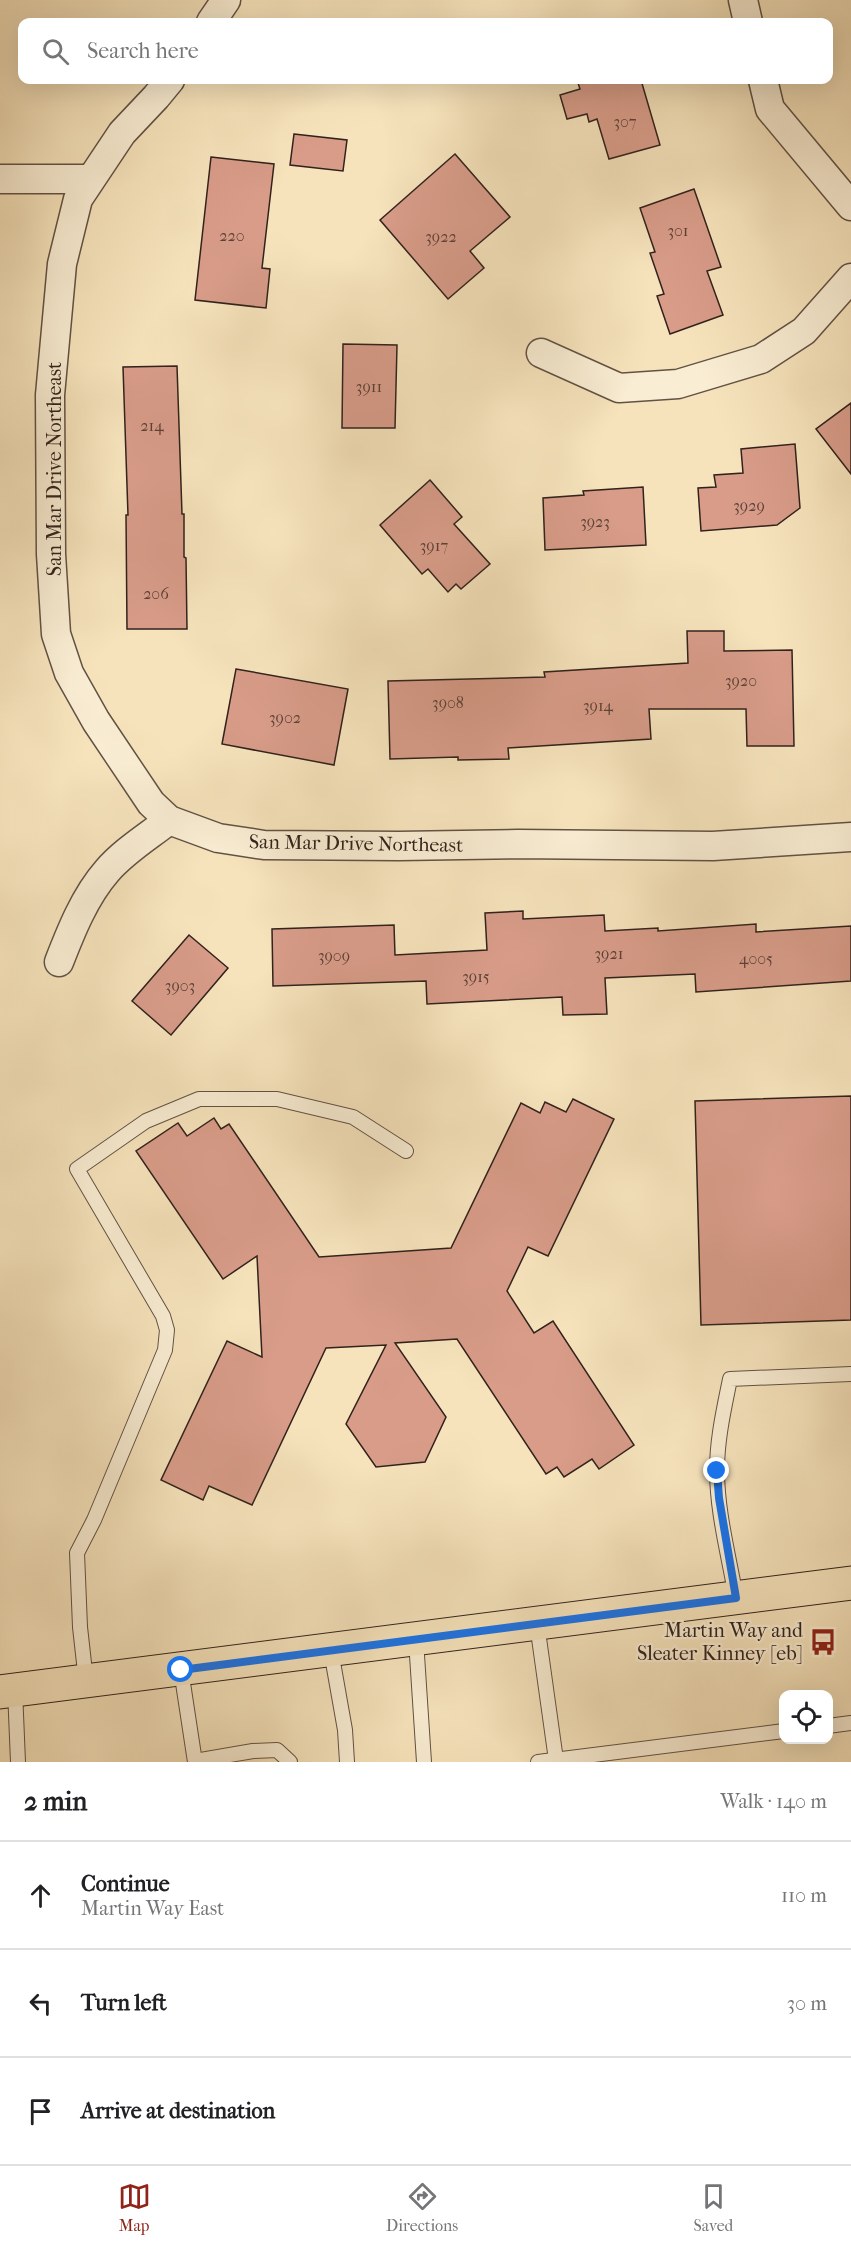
<!DOCTYPE html>
<html lang="en">
<head>
<meta charset="utf-8">
<style>
  :root { --surface:#fff; --page:#f6f6f6; --text:#202124; --muted:#757577; --line:#e0e0e0; --accent:#8f2418 }
  body { margin:0; font-family:"IM FELL French Canon",serif; background:var(--page); color:var(--text) }
  .controls { position:absolute; right:18px; bottom:18px; display:grid; overflow:hidden; border-radius:12px; box-shadow:0 6px 24px #0002 }
  .controls button { width:54px; height:54px; display:grid; place-items:center; padding:0; border:0; border-bottom:2px solid var(--line); background:var(--surface); color:var(--text); font:30px sans-serif }
  .stop { position:absolute; width:18px; height:18px; margin:-14px; border:4px solid #1a73e8; border-radius:50%; background:#fff }
  .stop.end { background:#1a73e8; border-color:#fff; box-shadow:0 2px 6px #0008 }
  .list { margin:0; padding:0; list-style:none }
  h2 { display:flex; justify-content:space-between; align-items:center; height:78px; margin:0; padding:0 24px; font-size:26px }
  h2 small { font-size:20px; font-weight:400; color:var(--muted) }
  .list li { display:grid; grid-template-columns:39px 1fr auto; gap:18px; align-items:center; box-sizing:border-box; height:108px; padding:0 24px; border-top:2px solid var(--line) }
  .list b { display:block; font-size:22px; white-space:nowrap }
  .list p { margin:0; font-size:20px; white-space:nowrap; color:var(--muted) }
  .list em { font-size:20px; font-style:normal; color:var(--muted) }
  .icon { flex:none; width:33px; height:33px; fill:none; stroke:currentColor; stroke-width:2; stroke-linecap:round; stroke-linejoin:round }
  .map { position:relative; flex:none; width:851px; height:1762px; overflow:hidden }
  .search { position:absolute; background:var(--surface); box-shadow:0 6px 24px #0002; left:18px; right:18px; top:18px; height:66px; display:flex; align-items:center; gap:15px; box-sizing:border-box; padding:0 21px; border-radius:12px; color:var(--muted); font-size:22px }
  .sheet { height:402px; background:var(--surface) }
  nav { display:flex; justify-content:space-around; align-items:center; box-sizing:border-box; height:84px; border-top:2px solid var(--line); background:var(--surface); font-size:16px; color:var(--muted) }
  nav a { display:grid; justify-items:center; gap:3px }
  nav .on { color:var(--accent) }
  .map>svg:first-child { display:block }
</style>
</head>
<body>
<div class="map">
<svg width="851" height="1762" viewBox="0 0 851 1762">
  <rect width="100%" height="100%" fill="#f6e3bc"/>
  <filter id="stains"><feTurbulence type="fractalNoise" baseFrequency=".00333" numOctaves="4"/><feColorMatrix values="0 0 0 0 .2 0 0 0 0 .09 0 0 0 0 .02 0 0 0 .5 -.17"/></filter>
  <radialGradient id="worn" r=".72"><stop offset=".6" stop-color="#630" stop-opacity="0"/><stop offset="1" stop-color="#630" stop-opacity=".3"/></radialGradient>
  <g fill="#d89c89" stroke="#31221c" stroke-width="1.5">
    <polygon points="577,80 641,80 660,145 609,159 597,119 589,122 587,114 567,119 560,95 580,89"/>
    <polygon points="294,134 347,140 343,171 290,165"/>
    <polygon points="455,154 510,217 470,251 484,268 448,299 380,220"/>
    <polygon points="211,157 274,164 262,268 270,269 266,308 195,300"/>
    <polygon points="694,189 721,267 707,271 723,315 670,334 657,296 664,294 650,253 655,252 640,208"/>
    <polygon points="343,344 397,345 395,428 342,428"/>
    <polygon points="177,366 182,514 184,514 184,557 186,558 187,629 127,629 126,515 128,515 123,367"/>
    <polygon points="851,403 851,474 816,429"/>
    <polygon points="795,444 800,508 777,525 701,531 698,488 716,487 714,475 743,473 741,449"/>
    <polygon points="430,480 462,517 454,524 490,564 461,589 456,584 448,592 428,569 422,574 380,525"/>
    <polygon points="643,487 646,545 545,550 543,498 584,495 583,491"/>
    <polygon points="687,631 724,631 724,651 792,650 794,746 747,746 746,709 649,709 651,739 508,748 509,759 458,760 458,757 390,759 388,681 545,677 544,672 688,663"/>
    <polygon points="236,669 348,689 334,765 222,744"/>
    <polygon points="523,911 523,919 604,915 605,931 658,928 658,931 756,924 756,932 851,926 851,981 696,992 695,974 605,978 607,1014 563,1015 562,997 427,1004 426,981 273,986 272,929 394,925 395,955 487,950 485,913"/>
    <polygon points="189,935 228,968 171,1035 132,1001"/>
    <polygon points="851,1096 851,1320 701,1325 695,1101"/>
    <polygon points="573,1099 614,1119 548,1256 528,1247 507,1291 534,1333 553,1321 634,1445 599,1469 592,1459 564,1477 557,1467 546,1474 457,1339 395,1343 446,1417 425,1462 376,1467 346,1424 386,1345 326,1348 252,1505 209,1486 203,1500 161,1480 227,1341 262,1357 257,1256 223,1279 136,1151 178,1123 187,1136 214,1118 221,1129 229,1124 319,1257 451,1248 521,1103 540,1113 545,1102 566,1112"/>
  </g>
  <g fill="none" stroke-linecap="round" stroke-linejoin="round">
    <defs>
      <g id="lane">
        <path d="M736,1598C729,1556 717,1513 717,1470C717,1439 724,1409 730,1379L851,1374"/>
        <polyline points="537,1624 556,1760"/>
        <polyline points="416,1640 424,1762"/>
        <polyline points="331,1651 345,1730 347,1762"/>
        <polyline points="181,1670 195,1762"/>
        <polyline points="86,1681 80,1627 77,1553 94,1520 165,1350 167,1330 163,1316 77,1169 146,1121 199,1099 277,1099 353,1117 406,1151"/>
        <polyline points="15,1690 18,1762"/>
        <polyline points="828,1726 851,1723"/>
        <polyline points="195,1761 253,1751 277,1750 290,1762"/>
        <polyline points="538,1762 784,1731"/>
      </g>
      <g id="street">
        <polyline points="743,0 748,22"/>
        <polyline points="211,22 226,0"/>
        <polyline points="170,80 156,97 122,133 78,199 62,264 50,395 51,554 56,634 69,673 96,721 151,803 169,820 218,838 264,845 399,846 518,844 713,846 851,837"/>
        <polyline points="763,80 770,109 851,206"/>
        <polyline points="0,179 90,179"/>
        <polyline points="541,353 619,388 678,384 761,359 804,331 851,278"/>
        <path d="M59,962C71,931 85,896 107,871C124,851 149,836 169,820"/>
      </g>
      <polyline id="primary" points="0,1692 851,1583"/>
    </defs>
    <use href="#lane" stroke="#625244" stroke-width="16"/>
    <use href="#street" stroke="#625244" stroke-width="31"/>
    <use href="#primary" stroke="#31221c" stroke-width="35"/>
    <use href="#lane" stroke="#f9edd3" stroke-width="14"/>
    <use href="#street" stroke="#f9edd3" stroke-width="28"/>
    <use href="#primary" stroke="#f6e3bc" stroke-width="33"/>
  </g>
  <g fill="none" stroke-linecap="round" stroke-linejoin="round">
    <polyline stroke="#1a73e8" stroke-width="8" points="181,1670 736,1598 719,1498 717,1471"/>
  </g>
  <defs>
    <symbol id="bus-bare" viewBox="-9 -9 18 18"><path d="M-5-6H5V4H4V6H2V4H-2V6H-4V4H-5ZM-3.5-4V0h7V-4ZM-3.5 1.2v1.5H-2V1.2ZM2 1.2v1.5H3.5V1.2Z" fill="#8f2418" stroke="#f9edd3" stroke-width="2.5" paint-order="stroke"/></symbol>
  </defs>
  <g fill-rule="evenodd">
    <use href="#bus-bare" x="804" y="1623" width="38" height="38"/>
  </g>
  <g text-anchor="middle" stroke-width="4.5" stroke-linejoin="round" paint-order="stroke">
    <g font-size="16" fill="#5b4037">
      <text x="625" y="127">307</text>
      <text x="678" y="236">301</text>
      <text x="232" y="241">220</text>
      <text x="441" y="242">3922</text>
      <text x="369" y="392">3911</text>
      <text x="152" y="431">214</text>
      <text x="749" y="511">3929</text>
      <text x="595" y="527">3923</text>
      <text x="434" y="551">3917</text>
      <text x="156" y="599">206</text>
      <text x="741" y="686">3920</text>
      <text x="448" y="708">3908</text>
      <text x="598" y="711">3914</text>
      <text x="285" y="723">3902</text>
      <text x="609" y="959">3921</text>
      <text x="334" y="961">3909</text>
      <text x="756" y="964">4005</text>
      <text x="476" y="982">3915</text>
      <text x="180" y="991">3903</text>
    </g>
    <g font-size="20" fill="#31221c" stroke="#f9edd3">
      <text transform="translate(54 469) rotate(-90)" y="7">San Mar Drive Northeast</text>
      <text transform="translate(356 843) rotate(1)" y="7">San Mar Drive Northeast</text>
    </g>
    <g font-size="20" fill="#31221c" stroke="#f9edd3" text-anchor="end">
      <text x="803" y="1637">Martin Way and<tspan x="803" dy="23">Sleater Kinney [eb]</tspan></text>
    </g>
  </g>
  <rect width="100%" height="100%" filter="url(#stains)"/>
  <rect width="100%" height="100%" fill="url(#worn)"/>
</svg>
<div class="controls">
<button><svg class="icon" aria-label="locate" viewBox="0 0 24 24"><circle cx="12" cy="12" r="6"/><path d="M12 2v4M12 18v4M2 12h4M18 12h4"/></svg></button>
</div>
<div class="stop" style="left:181px;top:1670px"></div>
<div class="stop end" style="left:717px;top:1471px"></div>
<div class="search"><svg class="icon" aria-label="search" viewBox="0 0 24 24"><circle cx="10" cy="10" r="6"/><path d="M15 15l6 6"/></svg>Search here</div>
</div>
<section class="sheet">
<h2>2 min<small>Walk · 140 m</small></h2>
<ul class="list">
<li><svg class="icon" aria-label="ahead" viewBox="0 0 24 24"><path d="M12 20V5M6 11l6-6 6 6"/></svg><div><b>Continue</b><p>Martin Way East</p></div><em>110 m</em></li>
<li><svg class="icon" aria-label="left" viewBox="0 0 24 24"><path d="M17 20v-9H6M10 6l-5 5 5 5"/></svg><div><b>Turn left</b></div><em>30 m</em></li>
<li><svg class="icon" aria-label="arrive" viewBox="0 0 24 24"><path d="M6 21V4h12l-3 4 3 4H6"/></svg><div><b>Arrive at destination</b></div></li>
</ul>
</section>
<nav>
<a class="on"><svg class="icon" aria-label="map" viewBox="0 0 24 24"><path d="M3 6l6-2 6 2 6-2v14l-6 2-6-2-6 2zM9 4v14M15 6v14"/></svg>Map</a>
<a><svg class="icon" aria-label="directions" viewBox="0 0 24 24"><path d="M12 3l9 9-9 9-9-9zM9 14v-3h6M13 9l2 2-2 2"/></svg>Directions</a>
<a><svg class="icon" aria-label="saved" viewBox="0 0 24 24"><path d="M7 4h10v16l-5-4-5 4z"/></svg>Saved</a>
</nav>
</body>
</html>
